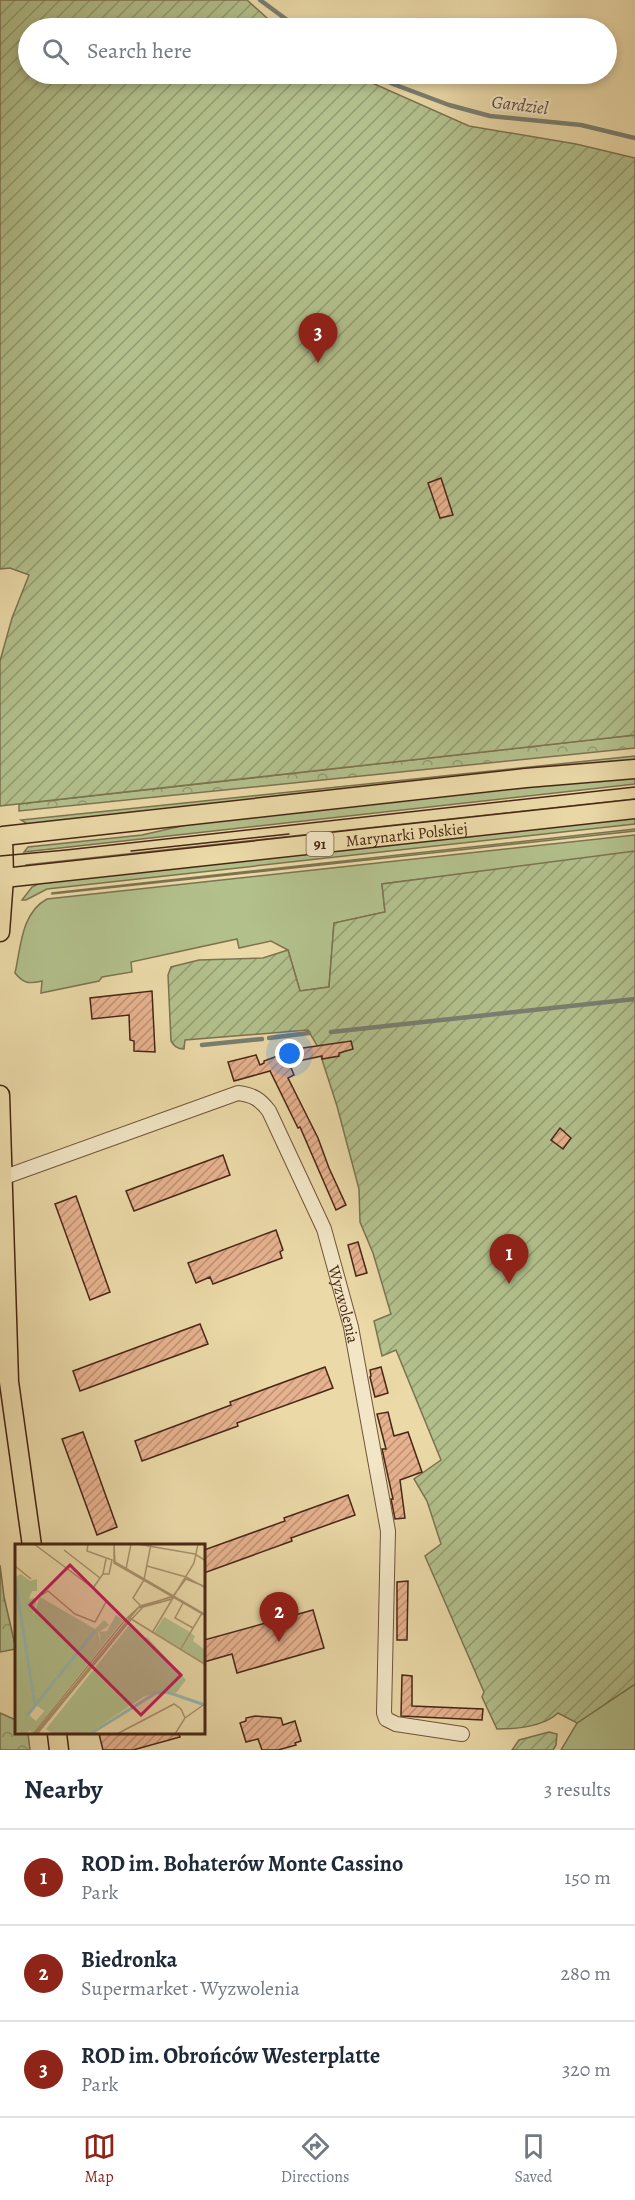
<!DOCTYPE html>
<html lang="en">
<head>
<meta charset="utf-8">
<style>
  :root { --surface:#fff; --page:#f6f6f7; --text:#1f2937; --muted:#747a83; --line:#e0e1e3; --accent:#8f2418 }
  body { margin:0; font-family:Alegreya,serif; background:var(--page); color:var(--text) }
  .you { position:absolute; left:290px; top:1054px; width:21px; height:21px; margin:-15px; border:4px solid #fff; border-radius:50%; background:#1a73e8; box-shadow:0 0 0 9px #1a73e833 }
  .badge { display:grid; place-items:center; width:39px; height:39px; border-radius:50%; background:var(--accent); color:#fff; font-size:20px; font-weight:700 }
  .pin { position:absolute; translate:-50% -50px; filter:drop-shadow(0 2px 3px #0008) }
  .pin::after { content:''; position:absolute; top:32px; width:21px; height:18px; background:inherit; clip-path:polygon(0 0,100% 0,50% 100%) }
  .list { margin:0; padding:0; list-style:none }
  h2 { display:flex; justify-content:space-between; align-items:center; height:78px; margin:0; padding:0 24px; font-size:26px }
  h2 small { font-size:20px; font-weight:400; color:var(--muted) }
  .list li { display:grid; grid-template-columns:39px 1fr auto; gap:18px; align-items:center; box-sizing:border-box; height:96px; padding:0 24px; border-top:2px solid var(--line) }
  .list b { display:block; font-size:22px; white-space:nowrap }
  .list p { margin:0; font-size:20px; white-space:nowrap; color:var(--muted) }
  .list em { font-size:20px; font-style:normal; color:var(--muted) }
  .icon { flex:none; width:33px; height:33px; fill:none; stroke:currentColor; stroke-width:2; stroke-linecap:round; stroke-linejoin:round }
  .map { position:relative; flex:none; width:635px; height:1750px; overflow:hidden }
  .search { position:absolute; background:var(--surface); box-shadow:0 3px 9px #0003; left:18px; right:18px; top:18px; height:66px; display:flex; align-items:center; gap:15px; box-sizing:border-box; padding:0 21px; border-radius:33px; color:var(--muted); font-size:22px }
  .sheet { height:366px; background:var(--surface) }
  nav { display:flex; justify-content:space-around; align-items:center; box-sizing:border-box; height:84px; border-top:2px solid var(--line); background:var(--surface); font-size:16px; color:var(--muted) }
  nav a { display:grid; justify-items:center; gap:3px }
  nav .on { color:var(--accent) }
  .map>svg:first-child { display:block }
</style>
</head>
<body>
<div class="map">
<svg width="635" height="1750" viewBox="0 0 635 1750">
  <defs>
    <pattern id="forest-crowns" width="20" height="18" patternUnits="userSpaceOnUse" patternTransform="scale(1.5)"><rect width="20" height="18" fill="#b2c08c"/><path d="M2 6a3 3 0 1 1 6 0M12 15a3 3 0 1 1 6 0" fill="none" stroke="#939c71"/></pattern>
    <pattern id="garden-furrows" width="10" height="10" patternUnits="userSpaceOnUse" patternTransform="scale(1.5)"><rect width="10" height="10" fill="#b2c08c"/><path d="M-1 1l2-2M0 10L10 0M9 11l2-2" fill="none" stroke="#939c71"/></pattern>
    <pattern id="building-hatch" width="6" height="6" patternUnits="userSpaceOnUse" patternTransform="scale(1.5)"><rect width="6" height="6" fill="#e7b28f"/><path d="M-1 1l2-2M0 6l6-6M5 7l2-2" fill="none" stroke="#bd9174"/></pattern>
  </defs>
  <rect width="100%" height="100%" fill="#ebd9a8"/>
  <filter id="stains"><feTurbulence type="fractalNoise" baseFrequency=".00333" numOctaves="4"/><feColorMatrix values="0 0 0 0 .2 0 0 0 0 .09 0 0 0 0 .02 0 0 0 .5 -.17"/></filter>
  <radialGradient id="worn" r=".72"><stop offset=".6" stop-color="#630" stop-opacity="0"/><stop offset="1" stop-color="#630" stop-opacity=".3"/></radialGradient>
  <g fill="#b2c08c" stroke="#7d7350" stroke-width="1.5">
    <polygon points="635,756 635,762 29,825 21,820"/>
    <polygon points="635,777 635,784 24,852 28,847 142,835 195,823 492,790"/>
    <polygon points="635,799 635,803 27,868 26,865"/>
    <polygon points="635,817 635,824 47,889 26,900 22,900 32,887 40,883"/>
    <polygon points="635,829 635,831 52,894 52,893"/>
    <path d="M635,835V853L382,884L385,912L334,923L329,987L300,991L288,950L271,941L239,948L237,939L131,962L132,972L102,977L99,981L41,993L42,981C29,984 24,984 15,973C21,947 21,913 47,899Z"/>
    <polygon points="635,1684 635,1750 561,1750 577,1723"/>
  </g>
  <g fill="url(#forest-crowns)" stroke="#7d7350" stroke-width="1.5">
    <polygon points="635,735 635,748 19,811 19,804"/>
    <polygon points="0,1565 4,1597 16,1649 0,1652"/>
    <polygon points="0,1713 16,1720 16,1734 28,1734 30,1750 0,1750"/>
  </g>
  <g fill="url(#garden-furrows)" stroke="#7d7350" stroke-width="1.5">
    <polygon points="0,0 247,0 278,28 28,28 28,74 352,74 469,126 576,144 635,158 635,735 0,806 0,661 12,618 29,575 10,568 0,569"/>
    <path d="M635,851V1684L577,1723L558,1713C543,1727 517,1729 497,1729L482,1697L484,1692L425,1556L441,1544L427,1501L414,1479L441,1460L396,1350L382,1356L374,1321L391,1314L373,1253L360,1222L359,1189L337,1106L318,1047L308,1030L185,1040L184,1049C177,1049 174,1046 171,1041L168,975L171,967L199,960L263,958L288,950L300,991L329,987L334,923L385,912L382,884Z"/>
    <polygon points="549,1732 557,1734 556,1745 553,1750 512,1750 519,1740"/>
  </g>
  <g fill="none" stroke-linecap="round" stroke-linejoin="round">
    <g stroke="#797e71" stroke-width="4.5">
      <polyline points="260,0 298,28"/>
      <polyline points="372,74 393,84 449,105 490,116 581,125 635,138"/>
      <polyline points="331,1032 635,999"/>
      <polyline points="269,1038 309,1033"/>
      <polyline points="202,1045 262,1039"/>
    </g>
  </g>
  <g fill="url(#building-hatch)" stroke="#482615" stroke-width="1.5">
    <polygon points="441,478 453,515 440,518 428,483"/>
    <polygon points="152,991 155,1052 134,1051 134,1041 130,1040 129,1015 92,1019 90,998"/>
    <polygon points="351,1041 353,1049 339,1053 339,1056 322,1059 322,1056 289,1063 294,1075 288,1078 318,1138 329,1168 346,1205 336,1210 300,1127 298,1128 270,1071 234,1081 228,1062 256,1055 260,1065 264,1063 264,1061 296,1049"/>
    <polygon points="560,1128 571,1138 563,1149 551,1140"/>
    <polygon points="223,1155 230,1175 134,1211 126,1191"/>
    <polygon points="76,1196 110,1292 90,1300 55,1204"/>
    <polygon points="276,1230 283,1250 280,1252 282,1258 213,1284 210,1277 196,1283 188,1263"/>
    <polygon points="358,1242 367,1273 356,1276 348,1245"/>
    <polygon points="200,1324 208,1344 80,1391 73,1371"/>
    <polygon points="325,1367 333,1388 237,1423 238,1426 142,1461 135,1441 231,1405 230,1402"/>
    <polygon points="381,1367 388,1393 375,1397 370,1377 371,1376 370,1370"/>
    <polygon points="388,1412 394,1436 408,1432 422,1472 400,1480 405,1518 395,1519 391,1499 393,1499 382,1449 386,1449 377,1414"/>
    <polygon points="83,1432 117,1527 97,1535 62,1439"/>
    <polygon points="348,1495 355,1515 291,1538 292,1541 204,1573 204,1550 285,1521 284,1518"/>
    <polygon points="408,1581 407,1640 397,1640 397,1582"/>
    <polygon points="313,1610 324,1648 237,1673 232,1654 204,1662 204,1640"/>
    <polygon points="402,1675 412,1676 412,1706 483,1709 482,1720 401,1716"/>
    <polygon points="255,1716 281,1718 283,1725 295,1721 301,1741 295,1743 296,1745 278,1750 262,1750 258,1739 246,1742 240,1723 246,1721 246,1718"/>
    <polygon points="99,1734 179,1734 180,1737 133,1750 103,1750"/>
  </g>
  <g fill="none" stroke-linecap="round" stroke-linejoin="round">
    <defs>
      <g id="minor">
        <path id="s1" d="M2,1178L238,1093C253,1095 260,1099 269,1111L324,1229L351,1327L388,1531L384,1713L386,1719L396,1724L462,1734"/>
      </g>
      <g id="major">
        <path id="s2" d="M4,878L635,809"/>
        <polyline points="0,932 4,878 3,836 526,778 635,769"/>
        <polyline points="0,1095 9,1382 32,1546"/>
        <polyline points="57,1734 59,1750"/>
      </g>
    </defs>
    <use href="#minor" stroke="#71533a" stroke-width="16"/>
    <use href="#major" stroke="#482615" stroke-width="21"/>
    <use href="#minor" stroke="#f2e6c6" stroke-width="14"/>
    <use href="#major" stroke="#ebd9a8" stroke-width="18"/>
    <g stroke="#482615" stroke-width="1.5">
      <polyline points="131,851 289,834"/>
      <polyline points="0,856 66,850 635,787"/>
    </g>
  </g>
  <g text-anchor="middle" stroke-width="4.5" stroke-linejoin="round" paint-order="stroke">
    <rect fill="#f2e6c6" stroke="#7b604a" stroke-width="1.5" x="306.5" y="832" width="27" height="24" rx="4.5"/>
    <g font-size="15" font-weight="bold" fill="#482615">
      <text x="320" y="849">91</text>
    </g>
    <g font-size="16" fill="#482615" stroke="#f2e6c6">
      <text dy="6" stroke="none"><textPath href="#s2" startOffset="405">Marynarki Polskiej</textPath></text>
      <text dy="6" stroke="none"><textPath href="#s1" startOffset="496">Wyzwolenia</textPath></text>
    </g>
    <g font-size="18" font-style="italic" fill="#5c4b3c" stroke="#f2e6c6">
      <text transform="translate(520 105) rotate(7)" y="6">Gardziel</text>
    </g>
  </g>
  <g transform="translate(15 1544)">
    <rect width="190" height="190" fill="#ebd9a8"/>
    <path d="M6,30L15,37L22,35V47H17L14,55L19,54L21,59L12,92L19,149L30,150L14,171L21,177L86,100L84,88L92,87L101,71L108,76L17,190L15,186L11,190L0,187V33Z" fill="#b2c08c"/>
    <path d="M176,89L180,92L178,97L190,106V120L166,105Z" fill="#b2c08c"/>
    <path d="M149,73L175,88L165,104L139,89Z" fill="#b2c08c"/>
    <path d="M25,53L80,85L89,76L94,81L83,89L86,100L31,168L21,161L29,151L19,149L9,76L19,69ZM116,79L128,96L132,93L171,136L161,149L146,147L128,153L73,190H38L31,185Z" fill="#b2c08c"/>
    <path fill="none" stroke="#99b9af" stroke-width="3" d="M0,35L20,161M42,134L80,87M12,172L41,135M75,190L141,149L152,148L190,161"/>
    <path fill="none" stroke="#aa916d" stroke-width="1.5" d="M19,0L78,44L113,79L22,190M73,0L72,7L97,16L94,30H88M99,0L100,18L191,71M99,0V19L191,72M122,0L180,10L191,17M49,6L85,34M0,22L16,35M132,22L171,33L191,44M111,25L116,0M78,44L88,30L91,15M27,51L33,47L60,70L80,78L91,58M168,59L160,74L178,84M127,63L118,54L129,36L136,0M113,73L191,121M110,76L125,62L157,53M113,79L128,63L157,55L179,19L183,0M137,89L158,54M165,106L187,69M170,174L191,159M18,190L110,76M20,190L123,64L158,52L171,35L191,43M102,190L159,160L166,165L170,174L160,190"/>
    <path fill="#c2185b" fill-opacity="0.15" stroke="#c2185b" stroke-width="3" d="M55,21L166,131L126,171L15,61Z"/>
    <rect width="190" height="190" fill="none" stroke="#482615" stroke-width="3"/>
  </g>
  <rect width="100%" height="100%" filter="url(#stains)"/>
  <rect width="100%" height="100%" fill="url(#worn)"/>
</svg>
<div class="you"></div>
<div class="pin badge" style="left:509px;top:1284px">1</div>
<div class="pin badge" style="left:279px;top:1642px">2</div>
<div class="pin badge" style="left:318px;top:363px">3</div>
<div class="search"><svg class="icon" aria-label="search" viewBox="0 0 24 24"><circle cx="10" cy="10" r="6"/><path d="M15 15l6 6"/></svg>Search here</div>
</div>
<section class="sheet">
<h2>Nearby<small>3 results</small></h2>
<ul class="list">
<li><span class="badge">1</span><div><b>ROD im. Bohaterów Monte Cassino</b><p>Park</p></div><em>150 m</em></li>
<li><span class="badge">2</span><div><b>Biedronka</b><p>Supermarket · Wyzwolenia</p></div><em>280 m</em></li>
<li><span class="badge">3</span><div><b>ROD im. Obrońców Westerplatte</b><p>Park</p></div><em>320 m</em></li>
</ul>
</section>
<nav>
<a class="on"><svg class="icon" aria-label="map" viewBox="0 0 24 24"><path d="M3 6l6-2 6 2 6-2v14l-6 2-6-2-6 2zM9 4v14M15 6v14"/></svg>Map</a>
<a><svg class="icon" aria-label="directions" viewBox="0 0 24 24"><path d="M12 3l9 9-9 9-9-9zM9 14v-3h6M13 9l2 2-2 2"/></svg>Directions</a>
<a><svg class="icon" aria-label="saved" viewBox="0 0 24 24"><path d="M7 4h10v16l-5-4-5 4z"/></svg>Saved</a>
</nav>
</body>
</html>
